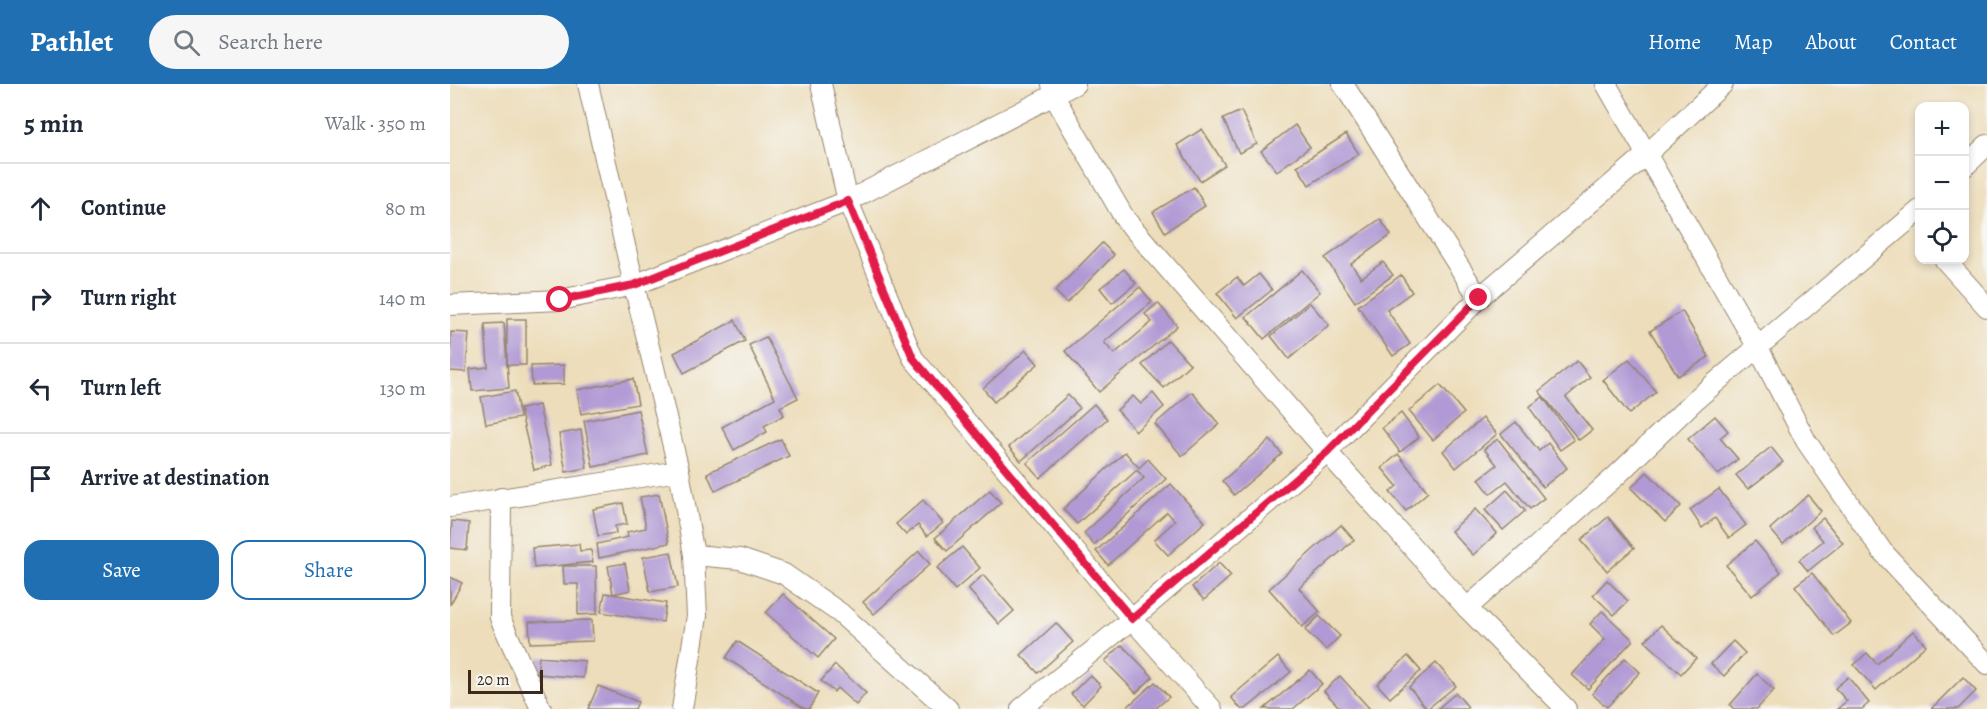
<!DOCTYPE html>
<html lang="en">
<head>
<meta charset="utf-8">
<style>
  :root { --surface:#fff; --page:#f6f6f7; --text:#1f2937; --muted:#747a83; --line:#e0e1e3; --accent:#1f6fb2 }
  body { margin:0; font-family:Alegreya,serif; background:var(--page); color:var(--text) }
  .controls { position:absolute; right:18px; top:18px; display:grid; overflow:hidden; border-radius:12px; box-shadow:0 3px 9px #0003 }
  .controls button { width:54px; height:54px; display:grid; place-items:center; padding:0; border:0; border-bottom:2px solid var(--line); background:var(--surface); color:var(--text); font:30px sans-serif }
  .scale { position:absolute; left:18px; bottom:15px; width:75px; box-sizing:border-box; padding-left:6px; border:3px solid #3b2a1e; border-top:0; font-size:16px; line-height:21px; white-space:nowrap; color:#3b2a1e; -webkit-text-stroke:4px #f6f6f2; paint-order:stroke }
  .stop { position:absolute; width:18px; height:18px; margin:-14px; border:4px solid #e11d48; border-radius:50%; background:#fff }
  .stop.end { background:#e11d48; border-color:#fff; box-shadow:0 2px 6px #0008 }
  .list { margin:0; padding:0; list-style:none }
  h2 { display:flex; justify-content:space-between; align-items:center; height:78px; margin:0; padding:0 24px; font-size:26px }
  h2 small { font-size:20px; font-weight:400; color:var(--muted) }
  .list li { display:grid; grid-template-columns:39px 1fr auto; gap:18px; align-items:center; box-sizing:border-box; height:90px; padding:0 24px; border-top:2px solid var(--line) }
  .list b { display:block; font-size:22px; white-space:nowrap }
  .list em { font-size:20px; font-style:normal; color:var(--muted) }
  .actions { display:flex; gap:12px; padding:18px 24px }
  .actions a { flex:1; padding:14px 0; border:2px solid var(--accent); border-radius:18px; text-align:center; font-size:21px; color:var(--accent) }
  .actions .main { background:var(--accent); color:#fff }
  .icon { flex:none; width:33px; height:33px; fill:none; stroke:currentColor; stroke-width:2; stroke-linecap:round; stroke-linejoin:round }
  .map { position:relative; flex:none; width:1537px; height:625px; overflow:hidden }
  header { display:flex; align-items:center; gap:36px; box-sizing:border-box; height:84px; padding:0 30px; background:var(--accent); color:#fff }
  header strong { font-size:28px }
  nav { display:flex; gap:33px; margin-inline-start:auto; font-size:21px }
  .search { width:420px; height:54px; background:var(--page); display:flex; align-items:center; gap:15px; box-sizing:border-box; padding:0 21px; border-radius:33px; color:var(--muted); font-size:22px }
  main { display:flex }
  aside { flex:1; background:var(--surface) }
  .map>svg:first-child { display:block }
</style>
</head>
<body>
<header>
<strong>Pathlet</strong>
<div class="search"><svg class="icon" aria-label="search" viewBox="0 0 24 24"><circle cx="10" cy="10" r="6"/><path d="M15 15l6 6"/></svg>Search here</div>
<nav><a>Home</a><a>Map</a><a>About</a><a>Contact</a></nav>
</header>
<main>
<aside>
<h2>5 min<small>Walk · 350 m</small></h2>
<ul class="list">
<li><svg class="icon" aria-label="ahead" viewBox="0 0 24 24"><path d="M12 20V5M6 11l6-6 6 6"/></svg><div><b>Continue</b></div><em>80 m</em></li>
<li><svg class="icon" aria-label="right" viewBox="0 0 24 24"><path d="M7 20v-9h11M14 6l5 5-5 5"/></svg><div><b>Turn right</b></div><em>140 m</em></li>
<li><svg class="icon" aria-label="left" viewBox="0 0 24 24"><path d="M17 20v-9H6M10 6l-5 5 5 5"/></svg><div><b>Turn left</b></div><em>130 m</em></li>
<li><svg class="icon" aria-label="arrive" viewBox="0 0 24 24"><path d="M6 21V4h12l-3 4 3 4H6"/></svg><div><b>Arrive at destination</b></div></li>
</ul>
<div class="actions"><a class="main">Save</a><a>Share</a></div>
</aside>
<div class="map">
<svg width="1537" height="625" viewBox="0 0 1537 625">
  <rect width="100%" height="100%" fill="#f6f6f2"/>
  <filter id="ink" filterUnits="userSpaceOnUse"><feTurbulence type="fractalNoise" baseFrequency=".0167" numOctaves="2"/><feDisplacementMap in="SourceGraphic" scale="12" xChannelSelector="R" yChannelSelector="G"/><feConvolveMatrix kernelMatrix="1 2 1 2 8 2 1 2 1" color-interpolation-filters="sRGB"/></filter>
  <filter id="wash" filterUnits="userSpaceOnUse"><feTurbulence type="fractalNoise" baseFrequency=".008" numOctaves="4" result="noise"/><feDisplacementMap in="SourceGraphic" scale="24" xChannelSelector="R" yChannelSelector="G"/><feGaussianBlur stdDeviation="1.35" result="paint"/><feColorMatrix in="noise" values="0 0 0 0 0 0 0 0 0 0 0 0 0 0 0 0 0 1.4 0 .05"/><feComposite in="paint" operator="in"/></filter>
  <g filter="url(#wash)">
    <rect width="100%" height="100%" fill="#edddba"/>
    <g id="blocks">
      <g fill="#b099d4">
        <polygon points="791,27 807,60 789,69 773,35"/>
        <polygon points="845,41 860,63 827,87 811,67"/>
        <polygon points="752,45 775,81 750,97 727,61"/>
        <polygon points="896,50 909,70 859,101 847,82"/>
        <polygon points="744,103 755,122 715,148 703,128"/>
        <polygon points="930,135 941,151 901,180 911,194 933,178 943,191 905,218 875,174"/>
        <polygon points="652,159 664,171 617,219 605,207"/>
        <polygon points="674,185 686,199 662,219 650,204"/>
        <polygon points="852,186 870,208 814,255 796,233"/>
        <polygon points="809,190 822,206 787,234 767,209 787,193 794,202"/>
        <polygon points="951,191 962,208 937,226 960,260 943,272 908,222"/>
        <polygon points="690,203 702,218 654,258 664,270 702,238 695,230 708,219 727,242 649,308 615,267"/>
        <polygon points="860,219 879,241 839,275 821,252"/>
        <polygon points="1232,227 1259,273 1228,292 1200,247"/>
        <rect x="57" y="235" width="19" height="46"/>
        <polygon points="285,236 295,257 234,289 224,269"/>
        <polygon points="54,239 59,304 22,307 20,285 38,283 35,240"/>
        <polygon points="1,248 19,249 16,288 0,287"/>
        <polygon points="316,253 348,314 330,323 334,331 314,342 317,348 284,366 272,343 325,314 299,261"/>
        <polygon points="718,256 740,280 714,304 692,281"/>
        <polygon points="576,266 588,280 544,318 533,304"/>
        <polygon points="1179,275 1206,308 1179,330 1153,296"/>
        <polygon points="1127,277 1140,293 1116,313 1142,346 1129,356 1089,307"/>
        <polygon points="114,281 114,300 82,301 81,282"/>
        <polygon points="183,295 188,320 131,330 127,306"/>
        <polygon points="990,301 1014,329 983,356 959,327"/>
        <polygon points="65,307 70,334 36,340 31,313"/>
        <polygon points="742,308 769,340 732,372 705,340"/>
        <polygon points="703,309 714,323 686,347 667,326 683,312 691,320"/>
        <polygon points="618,311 630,324 571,377 559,363"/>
        <polygon points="1093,313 1124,356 1110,366 1079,323"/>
        <polygon points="644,320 657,335 590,394 577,379"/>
        <polygon points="89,321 102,381 84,386 70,325"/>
        <polygon points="188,326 198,371 143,383 134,337"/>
        <polygon points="951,329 969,353 950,368 932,344"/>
        <polygon points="1265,332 1278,347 1270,354 1288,375 1268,391 1238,355"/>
        <polygon points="1033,334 1047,350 1006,384 993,367"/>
        <polygon points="1066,338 1089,367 1098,359 1117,384 1093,403 1051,350"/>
        <polygon points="131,346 137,384 116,388 109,350"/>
        <polygon points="331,355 339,372 265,407 257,389"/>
        <polygon points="1048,355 1094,414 1080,425 1057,397 1040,410 1029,395 1047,381 1034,365"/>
        <polygon points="820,356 832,370 784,411 772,397"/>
        <polygon points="1321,363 1333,378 1298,405 1286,391"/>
        <polygon points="675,368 689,384 698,375 716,395 644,461 634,449 694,394 687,386 627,440 613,425"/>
        <polygon points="948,370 978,408 956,427 940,408 947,402 932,384"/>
        <polygon points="1197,388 1231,422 1215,438 1181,404"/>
        <polygon points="721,400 755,438 718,471 704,456 725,437 717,428 658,481 646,467"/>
        <polygon points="1269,405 1296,441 1279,454 1265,434 1252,444 1240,426"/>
        <polygon points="540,406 551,419 497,467 485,454"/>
        <polygon points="1057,406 1075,427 1053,446 1035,426"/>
        <polygon points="209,410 219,459 149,474 147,460 178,453 177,448 196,444 190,413"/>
        <polygon points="1358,411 1371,427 1333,460 1320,445"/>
        <polygon points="473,416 493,439 477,452 468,441 456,451 446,440"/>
        <polygon points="173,419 177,440 165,442 166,449 148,452 143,425"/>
        <polygon points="1025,425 1047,449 1023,471 1001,447"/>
        <polygon points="1158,433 1184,464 1157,487 1131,456"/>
        <polygon points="1373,434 1393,459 1358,487 1349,476 1373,457 1362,443"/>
        <polygon points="2,437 19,439 17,466 0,464"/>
        <polygon points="891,441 904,456 849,504 870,528 852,543 819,505"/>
        <polygon points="1305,457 1331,488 1302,512 1276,481"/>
        <polygon points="129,460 130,467 141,466 143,478 84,484 82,464"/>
        <polygon points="512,463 530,484 505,506 487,484"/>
        <polygon points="469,467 480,480 424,530 413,518"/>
        <polygon points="221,468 228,503 200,508 193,473"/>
        <polygon points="175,479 180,506 163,510 158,482"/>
        <polygon points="769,479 781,492 754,516 742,503"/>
        <polygon points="113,482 146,482 147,530 128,531 128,500 114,500"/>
        <polygon points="1362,489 1401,539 1384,552 1345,502"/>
        <polygon points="533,491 564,527 549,540 518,505"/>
        <polygon points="0,493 12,499 0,521"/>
        <polygon points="1157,496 1178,517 1164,531 1143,511"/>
        <polygon points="155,509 216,519 213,538 151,528"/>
        <polygon points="333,510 384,555 368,574 316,529"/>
        <polygon points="1152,527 1183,556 1138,605 1122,591 1155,555 1140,540"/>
        <polygon points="869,532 890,552 876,566 855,546"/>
        <polygon points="142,536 143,557 80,559 79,538"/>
        <polygon points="606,539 623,558 588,589 571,571"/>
        <polygon points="1211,541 1246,574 1231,590 1195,557"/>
        <polygon points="1463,547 1476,561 1426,606 1404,581 1417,569 1427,580"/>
        <polygon points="287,557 368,609 359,625 355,625 276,574"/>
        <polygon points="1283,557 1295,569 1274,592 1261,580"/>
        <polygon points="672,561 703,593 686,609 655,577"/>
        <polygon points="958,572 971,587 940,614 927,600"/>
        <polygon points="89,573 135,577 133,594 87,590"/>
        <polygon points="828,573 841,588 796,625 791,625 781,613"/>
        <polygon points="1175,574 1190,588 1157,623 1142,610"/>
        <polygon points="986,579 1006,602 977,625 959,603"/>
        <polygon points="385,581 416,609 406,621 387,604 384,608 371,597"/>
        <polygon points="860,586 872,600 843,625 814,625"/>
        <polygon points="1307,590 1324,606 1307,625 1284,625 1280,621"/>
        <polygon points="640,591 651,602 633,621 621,610"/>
        <polygon points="890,592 920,625 891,625 874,607"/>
        <polygon points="1398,593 1419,619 1412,625 1387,625 1397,617 1385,604"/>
        <polygon points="1513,593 1526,607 1508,625 1481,625"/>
        <polygon points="705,598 719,613 705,625 675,625"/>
        <polygon points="148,602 188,618 185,625 138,625"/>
        <polygon points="1006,609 1018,623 1016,625 987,625"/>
      </g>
    </g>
  </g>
  <g filter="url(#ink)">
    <use href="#blocks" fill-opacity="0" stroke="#94846c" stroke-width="1.5"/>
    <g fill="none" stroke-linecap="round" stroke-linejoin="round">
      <defs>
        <g id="minor">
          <polyline points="138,0 184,201 229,387 244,471 247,532 232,625"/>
          <polyline points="371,0 398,117 463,274 682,535 762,625"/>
          <polyline points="602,0 604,12 675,135 877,368 1017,524 1116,625"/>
          <polyline points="893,0 1029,214"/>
          <polyline points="1156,0 1307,262 1356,357 1432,467 1537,580"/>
          <polyline points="1514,83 1537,61"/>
          <polyline points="1495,176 1537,223"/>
          <polyline points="0,221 110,216 184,201 398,117 625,0"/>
          <polyline points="51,414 50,534 91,625"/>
          <polyline points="0,423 229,387"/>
          <polyline points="244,471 290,475 334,490 390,529 498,625"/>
          <polyline points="1017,524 1166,392 1245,316 1470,126"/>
          <polyline points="571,625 682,535 877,368 1029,214 1197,70 1273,0"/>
        </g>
      </defs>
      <use href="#minor" stroke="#94846c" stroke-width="22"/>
      <use href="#minor" stroke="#fff" stroke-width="20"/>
    </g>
  </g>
  <g fill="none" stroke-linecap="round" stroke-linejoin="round" filter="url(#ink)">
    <polyline stroke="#e11d48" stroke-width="8" points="110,216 184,201 398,117 463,274 682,535 877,368 1029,214"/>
  </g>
</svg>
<div class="controls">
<button>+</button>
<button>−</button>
<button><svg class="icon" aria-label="locate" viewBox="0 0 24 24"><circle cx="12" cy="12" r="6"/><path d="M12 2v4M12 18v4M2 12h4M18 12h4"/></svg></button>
</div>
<div class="scale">20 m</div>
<div class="stop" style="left:110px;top:216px"></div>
<div class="stop end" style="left:1029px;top:214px"></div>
</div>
</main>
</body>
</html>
